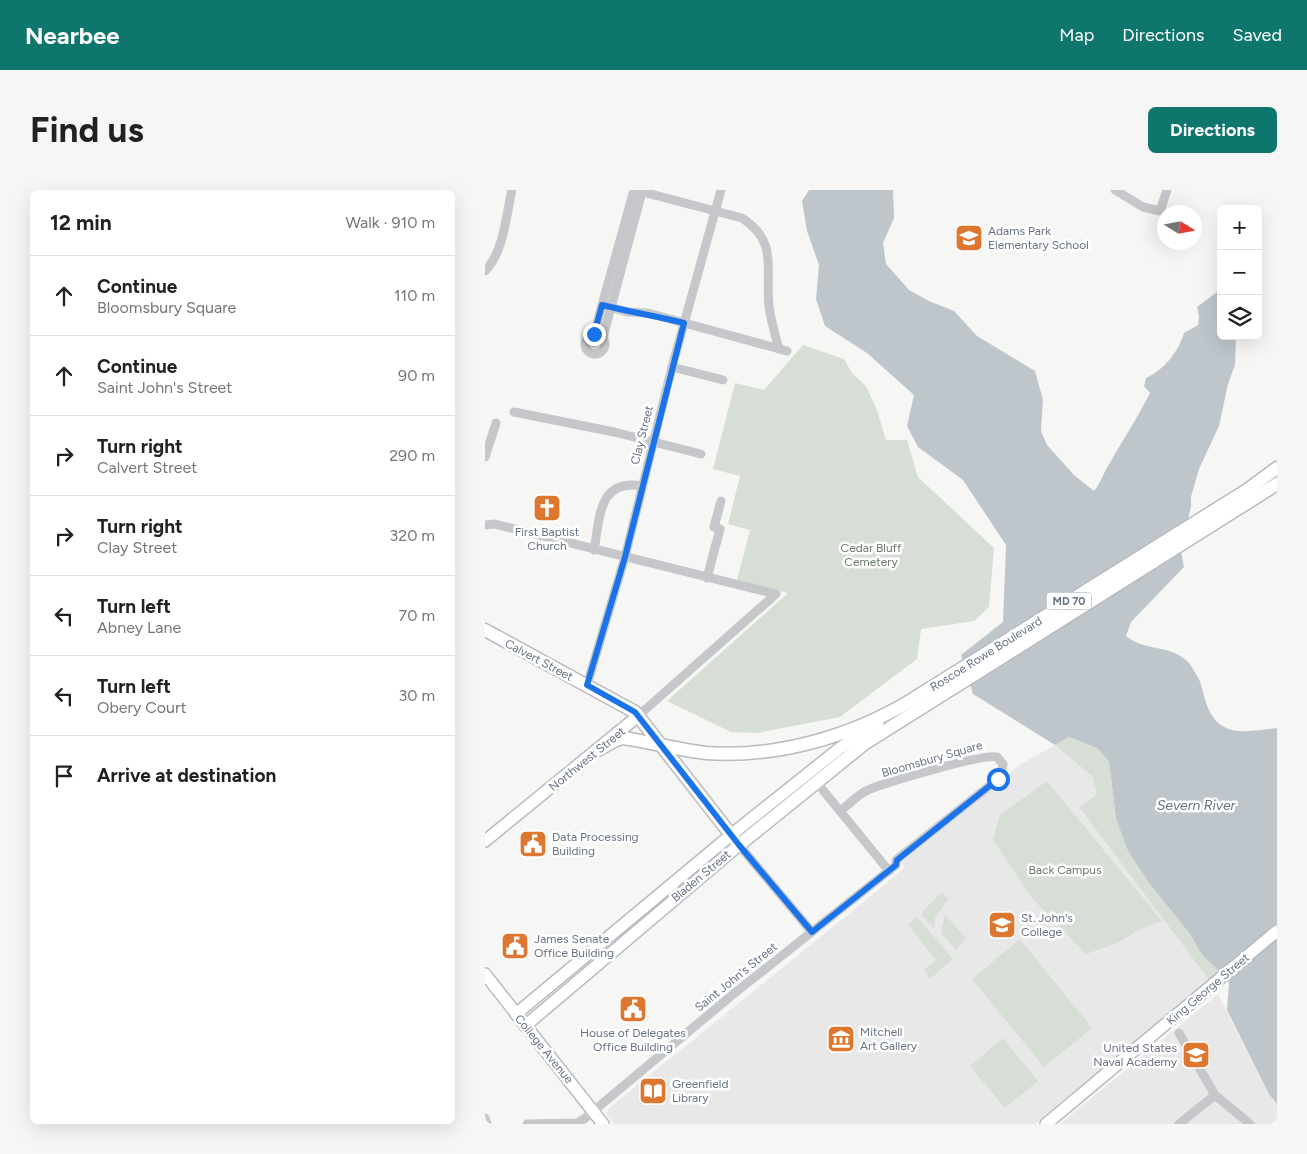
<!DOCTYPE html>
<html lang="en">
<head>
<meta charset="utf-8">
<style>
  :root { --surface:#fff; --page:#f6f6f6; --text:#202124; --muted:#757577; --line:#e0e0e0; --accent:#0f766e }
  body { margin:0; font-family:Figtree,sans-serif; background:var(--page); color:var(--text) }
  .controls { position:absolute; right:15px; top:15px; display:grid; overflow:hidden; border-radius:8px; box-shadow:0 5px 20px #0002 }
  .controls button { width:45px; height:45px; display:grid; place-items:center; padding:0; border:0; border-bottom:1px solid var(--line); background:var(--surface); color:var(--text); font:25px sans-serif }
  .compass { position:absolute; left:672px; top:15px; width:45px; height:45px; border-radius:50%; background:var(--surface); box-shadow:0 5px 20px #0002; rotate:101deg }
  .stop { position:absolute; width:15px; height:15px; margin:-11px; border:4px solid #1a73e8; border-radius:50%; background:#fff }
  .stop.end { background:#1a73e8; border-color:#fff; box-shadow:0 1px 5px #0008 }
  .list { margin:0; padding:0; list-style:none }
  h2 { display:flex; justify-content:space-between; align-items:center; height:65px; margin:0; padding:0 20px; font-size:21px }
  h2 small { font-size:16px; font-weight:400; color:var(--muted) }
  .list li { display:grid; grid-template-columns:32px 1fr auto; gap:15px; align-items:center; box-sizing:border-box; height:80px; padding:0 20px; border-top:1px solid var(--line) }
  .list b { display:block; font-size:19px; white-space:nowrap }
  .list p { margin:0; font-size:16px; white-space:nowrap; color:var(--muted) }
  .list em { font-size:16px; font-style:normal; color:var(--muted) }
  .icon { flex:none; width:28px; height:28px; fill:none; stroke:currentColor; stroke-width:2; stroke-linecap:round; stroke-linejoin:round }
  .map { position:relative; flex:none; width:792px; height:934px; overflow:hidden; border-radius:8px }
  header { display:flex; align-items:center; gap:30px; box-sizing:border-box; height:70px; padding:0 25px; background:var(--accent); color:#fff }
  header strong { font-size:24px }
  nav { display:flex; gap:28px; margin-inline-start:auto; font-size:18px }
  .intro { display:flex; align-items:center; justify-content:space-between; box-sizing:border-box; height:120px; padding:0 30px }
  h1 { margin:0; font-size:35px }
  .button { padding:12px 22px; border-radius:8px; background:var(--accent); color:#fff; font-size:18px; font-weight:700 }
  main { display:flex; gap:30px; padding:0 30px }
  aside { flex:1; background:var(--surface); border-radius:8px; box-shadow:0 5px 20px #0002 }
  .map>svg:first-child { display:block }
</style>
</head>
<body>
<header>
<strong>Nearbee</strong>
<nav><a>Map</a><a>Directions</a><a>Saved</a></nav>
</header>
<div class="intro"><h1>Find us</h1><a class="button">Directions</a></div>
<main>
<aside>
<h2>12 min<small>Walk · 910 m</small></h2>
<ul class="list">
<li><svg class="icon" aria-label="ahead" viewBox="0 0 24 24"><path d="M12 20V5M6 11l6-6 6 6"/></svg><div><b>Continue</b><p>Bloomsbury Square</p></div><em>110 m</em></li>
<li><svg class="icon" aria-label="ahead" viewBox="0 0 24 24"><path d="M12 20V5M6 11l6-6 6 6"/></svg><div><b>Continue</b><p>Saint John's Street</p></div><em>90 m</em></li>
<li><svg class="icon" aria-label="right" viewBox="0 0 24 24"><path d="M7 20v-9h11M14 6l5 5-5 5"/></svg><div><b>Turn right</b><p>Calvert Street</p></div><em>290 m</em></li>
<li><svg class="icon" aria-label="right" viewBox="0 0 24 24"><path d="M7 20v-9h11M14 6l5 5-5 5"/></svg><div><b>Turn right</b><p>Clay Street</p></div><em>320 m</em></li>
<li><svg class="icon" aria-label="left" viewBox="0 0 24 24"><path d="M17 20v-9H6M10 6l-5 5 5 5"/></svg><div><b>Turn left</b><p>Abney Lane</p></div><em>70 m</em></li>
<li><svg class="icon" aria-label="left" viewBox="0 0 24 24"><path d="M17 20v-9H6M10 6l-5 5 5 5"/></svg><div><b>Turn left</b><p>Obery Court</p></div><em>30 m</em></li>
<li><svg class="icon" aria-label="arrive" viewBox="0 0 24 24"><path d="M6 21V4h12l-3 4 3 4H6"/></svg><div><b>Arrive at destination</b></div></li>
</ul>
</aside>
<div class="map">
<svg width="792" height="934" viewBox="0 0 792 934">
  <rect width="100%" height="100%" fill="#f6f7f4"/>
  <g fill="#e7e8e7">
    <polygon points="570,555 607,586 612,604 594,617 724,790 551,934 129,934 122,925 123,919 392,701 420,677 416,672 534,575"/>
    <polygon points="733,804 784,904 792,914 792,934 575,934"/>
  </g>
  <g fill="#d7ded5">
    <polygon points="318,155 359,169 367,183 381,196 392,220 401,250 422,250 433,287 509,358 504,417 489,431 436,439 432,469 355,527 272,543 246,542 182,511 303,403 252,390 265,340 243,334 255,286 228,279 250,193 279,200"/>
    <polygon points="584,547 612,558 624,571 631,629 643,661 664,693 705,744 717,765 734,781 724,790 594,617 612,604 607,586 570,555"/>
    <polygon points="562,591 677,731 653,740 630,754 601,764 546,707 508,650 515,625"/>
    <polygon points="457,702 463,709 450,728 449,739 437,726 438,721"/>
    <polygon points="460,725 481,748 471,760 456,743"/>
    <polygon points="432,727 468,769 445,789 439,780 451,770 423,735"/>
    <polygon points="535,749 607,838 559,877 487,789"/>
    <polygon points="518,848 553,891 520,918 485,876"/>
  </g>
  <path fill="#bec6cb" d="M324,0H408L409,28L398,53L401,74L424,100L444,111L469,121L492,146L550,181L558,210L556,241L562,255L589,285L609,301C617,291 619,281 626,271C639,248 653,227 665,203L659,196L661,188C678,181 694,161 699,143L713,135L714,126L712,117L736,99V146H751L750,175L743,194L734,236L714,279L706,307V316L696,361L699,377L646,432L641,446C659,461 684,455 701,470C707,475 710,483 714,489C718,499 719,509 723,518C736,549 764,541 792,538V914L784,904L742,820L744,793L734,781L717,765L705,744L664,693L643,661L631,629L624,571L612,558L584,547L570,555L488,504L476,465L518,432L521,355L478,290L433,257L422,236L429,205L382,163L340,136L331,109L334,75L322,41L317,11Z"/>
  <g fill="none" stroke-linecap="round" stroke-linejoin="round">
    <defs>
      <g id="secondary">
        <polyline points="0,651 153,526"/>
        <polyline points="0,784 118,934"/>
        <polyline points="31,824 246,645 355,558 393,532"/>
        <polyline points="40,836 254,655"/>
        <polyline points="561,934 792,741"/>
      </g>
      <g id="primary">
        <polyline points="0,440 150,522 254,655 379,554 792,294"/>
        <path d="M113,560L131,550L138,548C166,552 193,560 221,563C291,568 365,547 425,511L762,300L792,278"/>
      </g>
    </defs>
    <use href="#secondary" stroke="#b7bac0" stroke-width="14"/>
    <use href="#primary" stroke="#b8babf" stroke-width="15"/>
    <g stroke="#c5c7cb" stroke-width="9">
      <path d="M150,0L257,28C294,52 280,79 284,116C286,131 290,145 294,159"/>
      <polyline points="630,0 658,17 675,21 682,0"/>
      <path d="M0,81C19,62 21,25 27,0"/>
      <polyline points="117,115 143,122 163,123 302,161"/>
      <polyline points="109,144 149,0"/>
      <circle cx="110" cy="154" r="10"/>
      <polyline points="118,147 157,2"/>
      <polyline points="187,177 238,190"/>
      <polyline points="29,222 129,242 216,264"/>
      <polyline points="0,267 11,233"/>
      <polyline points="0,335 9,334 291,404"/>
      <path d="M109,360C115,328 113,288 157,296"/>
      <polyline points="222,388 235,339 229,337 236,311"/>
      <polyline points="102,495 140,367 187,177 236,0"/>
      <polyline points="153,526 291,404"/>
      <polyline points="337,599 404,681"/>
      <polyline points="254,655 327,742"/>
      <polyline points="694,843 730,905 765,934"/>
      <polyline points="0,928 2,934"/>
      <path d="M42,934L92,933L99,929L246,806L411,675V670L513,589L516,585L518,574L512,567C499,563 399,593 383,600C373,604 364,615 355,621"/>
      <polyline points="694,934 730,905"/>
    </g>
    <use href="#secondary" stroke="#fff" stroke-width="11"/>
    <use href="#primary" stroke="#fff" stroke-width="12"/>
  </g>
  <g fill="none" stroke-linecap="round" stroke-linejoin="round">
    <path stroke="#1a73e8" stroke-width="6" d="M109,144L117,115C145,122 172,126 199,133L140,367L102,495L150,522L254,655L327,742L411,675L412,670L513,589"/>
  </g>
  <defs>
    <symbol id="school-square" viewBox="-11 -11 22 22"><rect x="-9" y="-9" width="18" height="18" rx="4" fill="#dd762e" stroke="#fff"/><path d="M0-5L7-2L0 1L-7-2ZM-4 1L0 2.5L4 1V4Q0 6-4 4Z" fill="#fff"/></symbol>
    <symbol id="church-square" viewBox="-11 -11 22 22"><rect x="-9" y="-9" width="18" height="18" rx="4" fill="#dd762e" stroke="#fff"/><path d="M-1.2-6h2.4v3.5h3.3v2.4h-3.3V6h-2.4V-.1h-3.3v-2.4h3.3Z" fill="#fff"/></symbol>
    <symbol id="civic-square" viewBox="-11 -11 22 22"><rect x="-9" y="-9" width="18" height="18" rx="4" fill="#dd762e" stroke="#fff"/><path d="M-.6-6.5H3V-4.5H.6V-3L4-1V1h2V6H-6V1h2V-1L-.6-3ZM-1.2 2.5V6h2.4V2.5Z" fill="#fff"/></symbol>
    <symbol id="university-square" viewBox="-11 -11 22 22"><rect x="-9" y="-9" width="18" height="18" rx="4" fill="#dd762e" stroke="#fff"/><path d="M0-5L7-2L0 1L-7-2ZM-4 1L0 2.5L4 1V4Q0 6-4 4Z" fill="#fff"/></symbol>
    <symbol id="museum-square" viewBox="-11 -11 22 22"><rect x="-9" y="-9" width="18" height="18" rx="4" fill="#dd762e" stroke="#fff"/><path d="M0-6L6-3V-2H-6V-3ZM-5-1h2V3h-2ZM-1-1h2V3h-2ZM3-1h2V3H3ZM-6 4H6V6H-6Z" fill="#fff"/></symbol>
    <symbol id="library-square" viewBox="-11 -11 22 22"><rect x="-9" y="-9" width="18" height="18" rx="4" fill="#dd762e" stroke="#fff"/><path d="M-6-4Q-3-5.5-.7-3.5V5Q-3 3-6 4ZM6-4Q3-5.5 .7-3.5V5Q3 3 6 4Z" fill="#fff"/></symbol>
  </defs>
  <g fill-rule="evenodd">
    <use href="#school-square" x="468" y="32" width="32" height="32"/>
    <use href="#church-square" x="46" y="302" width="32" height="32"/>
    <use href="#civic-square" x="32" y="638" width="32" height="32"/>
    <use href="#university-square" x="501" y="719" width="32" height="32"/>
    <use href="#civic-square" x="14" y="740" width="32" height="32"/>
    <use href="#civic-square" x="132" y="803" width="32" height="32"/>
    <use href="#museum-square" x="340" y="833" width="32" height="32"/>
    <use href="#university-square" x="695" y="849" width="32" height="32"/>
    <use href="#library-square" x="152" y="885" width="32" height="32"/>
  </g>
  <g text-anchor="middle" stroke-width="5" stroke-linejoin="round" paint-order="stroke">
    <rect fill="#fff" stroke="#959ca9" stroke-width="1" x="561.5" y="402.5" width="45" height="17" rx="4"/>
    <g font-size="11" font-weight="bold" fill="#677284">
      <text x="584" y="415">MD 70</text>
    </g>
    <g font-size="12" fill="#677284" stroke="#fff" text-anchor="start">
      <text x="503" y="45">Adams Park<tspan x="503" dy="14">Elementary School</tspan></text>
      <text x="62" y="346" text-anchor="middle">First Baptist<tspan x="62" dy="14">Church</tspan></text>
      <text x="67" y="651">Data Processing<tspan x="67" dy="14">Building</tspan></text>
      <text x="536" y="732">St. John's<tspan x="536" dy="14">College</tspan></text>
      <text x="49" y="753">James Senate<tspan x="49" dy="14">Office Building</tspan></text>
      <text x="375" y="846">Mitchell<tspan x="375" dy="14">Art Gallery</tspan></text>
      <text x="148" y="847" text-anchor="middle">House of Delegates<tspan x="148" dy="14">Office Building</tspan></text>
      <text x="692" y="862" text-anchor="end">United States<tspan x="692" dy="14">Naval Academy</tspan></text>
      <text x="187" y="898">Greenfield<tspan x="187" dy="14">Library</tspan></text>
    </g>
    <g font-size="12" fill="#677284" stroke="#fff">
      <text transform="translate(157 245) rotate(-76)" y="4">Clay Street</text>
      <text transform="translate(501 464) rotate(-32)" y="4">Roscoe Rowe Boulevard</text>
      <text transform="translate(54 470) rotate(28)" y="4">Calvert Street</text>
      <text transform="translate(102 569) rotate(-39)" y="4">Northwest Street</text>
      <text transform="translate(447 569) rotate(-16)" y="4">Bloomsbury Square</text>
      <text transform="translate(216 686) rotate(-40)" y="4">Bladen Street</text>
      <text transform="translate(251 787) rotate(-39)" y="4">Saint John's Street</text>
      <text transform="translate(723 799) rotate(-40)" y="4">King George Street</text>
      <text transform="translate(59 859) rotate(51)" y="4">College Avenue</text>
    </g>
    <g font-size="12" fill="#667b66" stroke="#fff">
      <text x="386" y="362">Cedar Bluff<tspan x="386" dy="14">Cemetery</tspan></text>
      <text x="580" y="684">Back Campus</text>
    </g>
    <g font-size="14" font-style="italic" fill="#637380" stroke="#fff">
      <text x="711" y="620">Severn River</text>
    </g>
  </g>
</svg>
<div class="controls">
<button>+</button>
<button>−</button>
<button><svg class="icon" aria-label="layers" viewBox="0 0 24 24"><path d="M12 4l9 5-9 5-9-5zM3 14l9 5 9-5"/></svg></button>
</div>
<svg class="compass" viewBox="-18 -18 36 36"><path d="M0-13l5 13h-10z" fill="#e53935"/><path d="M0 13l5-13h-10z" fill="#757577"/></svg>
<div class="stop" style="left:513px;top:589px"></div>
<div class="stop end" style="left:109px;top:144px"></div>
</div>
</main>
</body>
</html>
